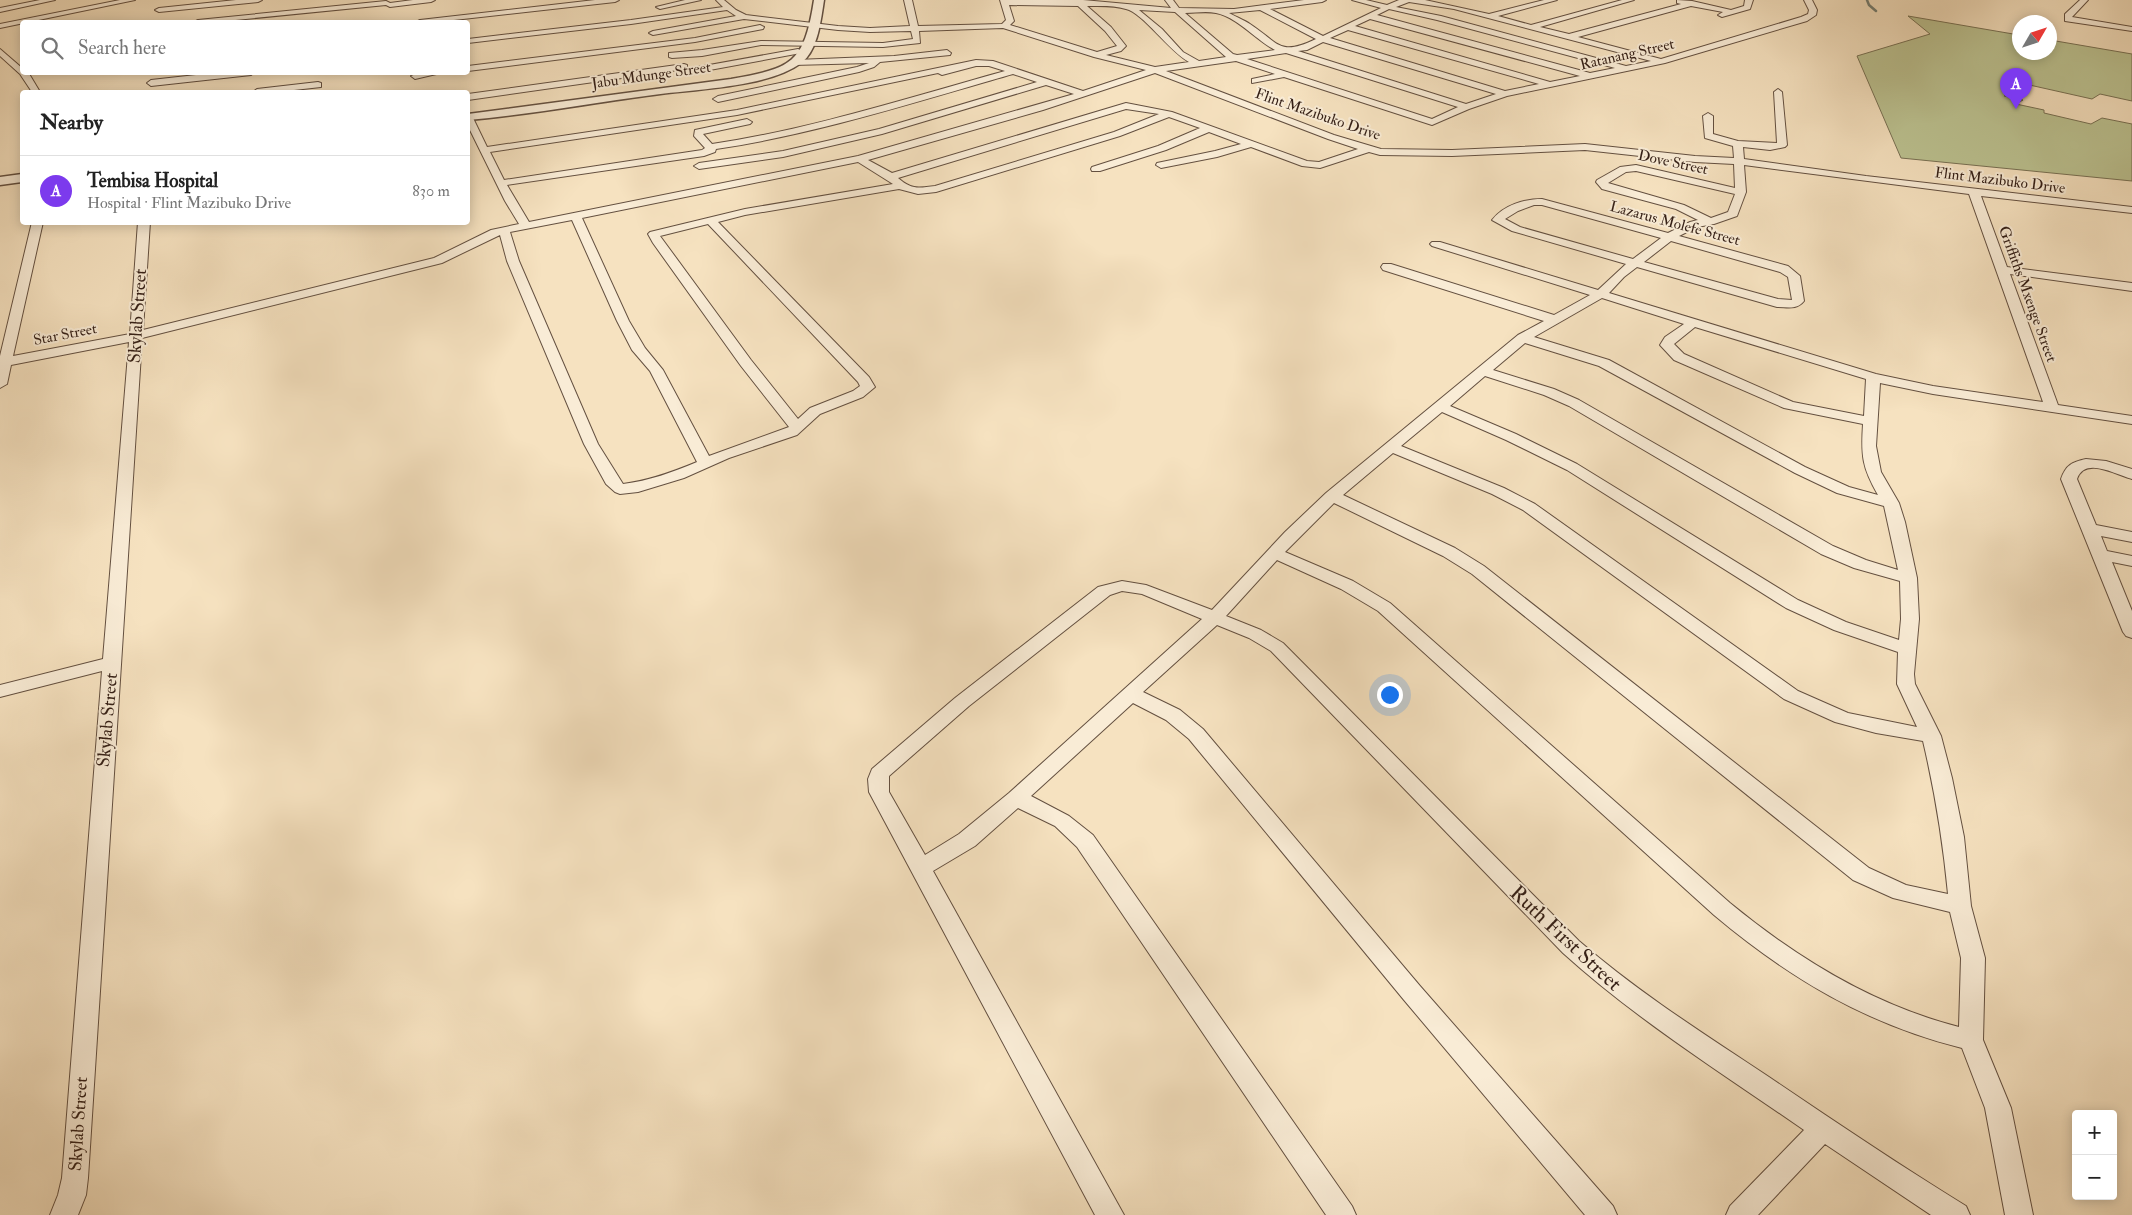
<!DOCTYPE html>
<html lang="en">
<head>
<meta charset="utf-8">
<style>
  :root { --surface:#fff; --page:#f2f2f2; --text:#222; --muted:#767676; --line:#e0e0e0; --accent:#7c3aed }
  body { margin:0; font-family:"IM FELL Double Pica",serif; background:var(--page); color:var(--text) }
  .controls { position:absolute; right:15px; bottom:15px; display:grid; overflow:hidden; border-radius:5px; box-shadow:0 2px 12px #0003 }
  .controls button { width:45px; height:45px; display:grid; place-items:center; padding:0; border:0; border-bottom:1px solid var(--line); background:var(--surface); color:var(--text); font:25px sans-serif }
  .compass { position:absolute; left:2012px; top:15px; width:45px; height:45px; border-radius:50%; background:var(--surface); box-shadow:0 2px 12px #0003; rotate:51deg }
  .you { position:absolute; left:1389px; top:694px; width:18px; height:18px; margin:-12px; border:4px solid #fff; border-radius:50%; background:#1a73e8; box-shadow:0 0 0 8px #1a73e833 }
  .badge { display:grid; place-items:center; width:32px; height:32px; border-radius:50%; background:var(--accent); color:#fff; font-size:16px; font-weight:700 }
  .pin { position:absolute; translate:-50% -41px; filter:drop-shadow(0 1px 2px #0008) }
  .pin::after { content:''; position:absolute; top:26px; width:18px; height:15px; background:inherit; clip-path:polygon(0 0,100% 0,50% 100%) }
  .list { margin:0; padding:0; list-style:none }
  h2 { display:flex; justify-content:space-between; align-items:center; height:65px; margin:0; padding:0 20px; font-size:21px }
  h2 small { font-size:16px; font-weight:400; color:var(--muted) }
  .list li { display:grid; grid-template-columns:32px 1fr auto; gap:15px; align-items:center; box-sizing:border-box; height:70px; padding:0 20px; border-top:1px solid var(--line) }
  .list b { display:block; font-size:19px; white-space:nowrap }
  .list p { margin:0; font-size:16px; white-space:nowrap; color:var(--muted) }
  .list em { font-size:16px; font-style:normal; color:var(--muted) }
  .icon { flex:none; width:28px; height:28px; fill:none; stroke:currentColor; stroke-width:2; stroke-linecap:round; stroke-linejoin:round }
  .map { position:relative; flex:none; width:2132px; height:1215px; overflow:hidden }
  .search { position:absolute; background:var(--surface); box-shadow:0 2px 12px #0003; left:20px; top:20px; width:450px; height:55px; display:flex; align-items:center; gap:12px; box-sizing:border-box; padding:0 18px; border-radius:5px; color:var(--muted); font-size:19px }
  .panel { position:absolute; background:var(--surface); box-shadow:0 2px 12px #0003; left:20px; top:90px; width:450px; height:135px; border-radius:5px }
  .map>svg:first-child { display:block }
</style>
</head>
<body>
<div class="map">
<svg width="2132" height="1215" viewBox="0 0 2132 1215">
  <rect width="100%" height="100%" fill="#f6e2c0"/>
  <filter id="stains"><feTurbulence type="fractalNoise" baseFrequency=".004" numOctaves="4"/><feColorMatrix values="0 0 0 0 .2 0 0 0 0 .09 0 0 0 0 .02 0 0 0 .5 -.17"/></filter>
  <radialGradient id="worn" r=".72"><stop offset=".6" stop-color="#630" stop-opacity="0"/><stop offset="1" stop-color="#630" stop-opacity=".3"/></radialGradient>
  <polygon fill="#bcc392" stroke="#787154" points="1908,16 2019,35 2020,52 2050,52 2050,40 2132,54 2132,101 2100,94 2092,99 2025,84 2004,96 2023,100 2016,104 2044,110 2044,113 2091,124 2102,118 2132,124 2132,181 1901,158 1857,56 1930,34"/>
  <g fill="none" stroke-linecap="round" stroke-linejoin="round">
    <polyline stroke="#737e73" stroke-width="2.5" points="1867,0 1869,5 1876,11"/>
    <defs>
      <g id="minor">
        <polygon points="40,0 55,0 0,12 0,8"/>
        <polygon points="120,0 135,0 0,28 0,24"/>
        <polygon points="236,0 262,0 258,2 159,12 155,10 159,8"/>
        <polygon points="413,0 435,0 431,2 390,7 386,5 215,22 194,22 198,20 386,1 390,3"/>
        <polygon points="595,0 619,0 615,2 436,22 416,22 420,20"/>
        <polygon points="685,0 701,0 660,9 656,7"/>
        <path d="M716,0H724L736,10L746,15L838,26L870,28L910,26L904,0H912L918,26L1002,24L1006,20L1000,0H1083L1171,8L1165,0H1173L1179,8L1234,9L1304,0H1326L1322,2L1270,9L1323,36L1381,8L1352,0H1366L1387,5L1399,0H1425L1489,14L1544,0H1557L1498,16L1531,25L1622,0H1634L1540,27L1569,34L1681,4L1677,3V0L1692,1L1731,10L1744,6L1745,0H1753L1750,9L1722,17L1718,15L1723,12L1691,6L1578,37L1661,59L1801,17L1808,14L1809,10L1804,0H1812L1817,10L1816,15L1807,21L1665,63L1507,96L1469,109L1432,125L1284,77L1252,83V79L1275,74L1236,61L1166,71L1334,135L1381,149L1452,150L1585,144L1695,156L1734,158L1733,146L1705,138L1703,116L1708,113L1713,116V134L1738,141L1777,143L1774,92L1778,89L1782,92L1787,145L1785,147L1770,150L1743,147L1744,159L1866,176L2132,207V213L1981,196L2007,267L2132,283V291L2010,274L2058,405L2132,416V424L1933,394L1880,383L1876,446L1881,472L1899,503L1905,522L1917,578L1919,619L1914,674L1915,684L1941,736L1952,778L1964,837L1971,906L1985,958L1983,1040L2011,1108L2033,1215H2005L1985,1108L1962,1048C1866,1024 1789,978 1714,915L1378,611L1341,589L1277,560L1226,616L1261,630L1283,643L1579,941C1638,992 1704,1034 1769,1077C1834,1121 1899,1165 1966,1206L1970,1215H1931L1825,1144L1758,1215H1726L1730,1206L1804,1130C1722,1073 1637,1020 1563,953L1271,651L1249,638L1217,625L1143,692L1180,710L1203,729L1420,986L1613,1206L1617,1215H1585L1404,1000L1189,739L1166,720L1133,703L1031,796L1069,816L1093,835L1352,1206L1356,1215H1326L1077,847L1055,826L1018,808L975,846L933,871L1124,1215H1095L869,792L868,779L872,769L955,698L1098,587L1122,581L1146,585L1212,610L1285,532L1326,493L1518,335L1544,321L1383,270L1381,267L1383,264H1391L1554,315L1590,295L1432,246L1430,244L1432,242H1440L1598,290L1626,264L1512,231L1492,220C1504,205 1524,199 1542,199L1668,233L1690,222L1698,220L1676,209L1602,189L1596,182L1597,180L1620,167L1636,165L1735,188L1734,164L1695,162L1585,150L1452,156L1380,155L1369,152L1320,168L1302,166L1251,147L1217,157L1161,168L1156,165L1157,163L1215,151L1241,144L1209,132L1166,150L1100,171H1092L1091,169L1092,167L1158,146L1200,128L1169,117L1120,136L936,192L918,194L899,189L745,215L718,222L869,377L875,387L863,397L820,414L797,435L729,458L684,478L638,492L620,494L615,492L606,484L584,444L507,261L500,235L442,263L142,338L88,1178L86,1195L78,1215H50L58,1195L62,1178L102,671L0,697V685L103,659L129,342L11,365L7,384L0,388V356L32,222H43L13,356L130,334L138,222H150L143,330L434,258L491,230L519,224L505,201L468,126V115L473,118L487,147L737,110L976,60L993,61L1083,91L1146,70L1094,57L1003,28L919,31L920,43L883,47L761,45L702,56L672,58L669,57V53L702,50L761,41L883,43L913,39L911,31L870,32L838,30L744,19L653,35L649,33L653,31L736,16L727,10L631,24L468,43V39L631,20L723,7ZM1409,2L1454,9L1651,61L1626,66L1441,16L1396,7ZM1009,5L1078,6L1105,31L1117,46L1097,52L1010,25L1014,21ZM1087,6C1100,6 1114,5 1126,9C1142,12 1170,52 1189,62L1155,67L1106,55L1121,51L1126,46L1111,27ZM1389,9L1437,20L1615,68L1590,73L1377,15ZM1139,10L1175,12L1226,57L1199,61L1183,52L1162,29ZM1260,10L1316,39C1279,57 1279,43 1250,24C1244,20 1236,17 1229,13ZM1185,13C1195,13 1206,11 1216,13C1237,17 1256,40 1275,50L1237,55L1233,54ZM1370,19L1580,76L1550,82L1355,26ZM1348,30L1539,84L1505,91L1330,38ZM1323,42L1496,94L1466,104L1298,51L1307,50ZM1286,53L1458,107L1432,119L1247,59ZM976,66H989L1005,71C908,98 812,129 712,144L703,134L750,124L752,122L747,119L695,130L694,136L705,148L702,150L504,180L490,152L737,115L938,73L942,75ZM1155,73L1328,139L1358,149L1319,162L1307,161L1172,112L1126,103L892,173L868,160L1043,110ZM1013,74L1037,82L879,129L783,151L699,163L694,166L699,169L783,157L882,134L1046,85L1074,94L858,156L529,222L507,185L704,156L715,152L716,149C817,134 915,102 1013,74ZM1126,109L1159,114L1114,132L935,186C918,188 912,190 898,178ZM858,162L893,184L745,209L650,232L648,234L653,243L741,366L789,427L709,456L663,370L645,348L629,321L582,218ZM1744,165L1969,194L2043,402L1933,386L1876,374L1609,293L1624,277L1637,267L1777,307C1788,307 1797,310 1804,301L1800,276L1788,266L1679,236L1697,227L1714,224L1737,216L1746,192ZM1636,171L1735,194L1728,212L1711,218L1684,205L1608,183L1626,172ZM1534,205H1542L1661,238L1633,259L1520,227L1505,219L1518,211ZM572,220L617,321L632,350L650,371L697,462C673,472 649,481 623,484L598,444L519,261L510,232ZM708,224L858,382L860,386L853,391L810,408L798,419L751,360L660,236ZM1671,241L1780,272L1788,277L1792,300L1778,299L1644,262ZM1602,298L1684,324L1665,337L1660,345L1674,360L1784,408L1863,424C1861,456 1862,467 1878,495L1849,487L1805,467L1609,360L1534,337ZM1695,327L1866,379L1864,416L1793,402L1684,354L1674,344ZM1525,343L1599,366L1795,473L1837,493L1884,506L1898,570L1866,560L1833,546L1579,400L1554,389L1493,370ZM1485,376L1544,395L1569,406L1821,554L1854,568L1900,581L1901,619L1899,640L1846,622L1798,600L1577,464L1516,434L1450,406ZM1442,412L1506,440L1567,470L1786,608L1834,630L1898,652L1897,684L1917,727L1848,713L1798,691L1535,504L1504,488L1401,446ZM1393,453L1492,494L1523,510L1784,699L1835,722L1876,733L1923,741C1935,792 1943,842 1948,894L1906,885L1869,868L1484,566L1455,548L1343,495ZM1334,503L1443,556L1472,574L1853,880L1893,898L1950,912L1961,958L1959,1027C1873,1005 1798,959 1730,903L1390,603L1353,581L1285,552ZM1122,591L1142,594L1202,619L1009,793L959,834L925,855L889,792V776L969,706L1110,595Z"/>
        <polygon points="2080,0 2088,0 2072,17 2132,27 2132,31 2065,21 2065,14"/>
        <polygon points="760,25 764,27 763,29 695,42 468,71 468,66 695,38"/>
        <polygon points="0,49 22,68 22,72 28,72 40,92 32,92 20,74 0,56"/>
        <polygon points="798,49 802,51 801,53 688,74 685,73 685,69 468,100 468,94 684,64 687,65 687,69"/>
        <polygon points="947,50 951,53 950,55 880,62 874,67 859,72 718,102 713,99 718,96 857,67 869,63 793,65 792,63 796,60 894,56"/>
        <polygon points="223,72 255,72 251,75 151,86 147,83 151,80"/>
        <polygon points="421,72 445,72 415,79 411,76"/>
        <polygon points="318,82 321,83 321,87 276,92 253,92 257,89"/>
        <path d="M2086,459L2106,461L2132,469V479C2116,475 2085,456 2077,479L2096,525L2132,532V542L2101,536L2107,551L2132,556V566L2112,562L2132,611V638L2126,636L2123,632L2061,479C2066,465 2072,462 2086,459Z"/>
      </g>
      <g id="tertiary">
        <path d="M814,0H824C821,19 818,51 801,63C767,88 694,89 653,95C591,103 529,115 468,120V114L731,79C792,68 804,64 814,0Z"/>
        <polygon points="22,174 22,182 0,185 0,177"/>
      </g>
    </defs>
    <use href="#minor" stroke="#645040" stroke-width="2"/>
    <use href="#tertiary" stroke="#645040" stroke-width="3"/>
    <use href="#minor" fill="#f9ecd6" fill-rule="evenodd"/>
    <use href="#tertiary" fill="#f9ecd6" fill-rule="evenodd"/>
  </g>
  <g text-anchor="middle" stroke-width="4" stroke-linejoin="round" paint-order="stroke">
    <g font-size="15" fill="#341f16" stroke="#f9ecd6">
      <text transform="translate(1627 54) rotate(-13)" y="5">Ratanang Street</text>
      <text transform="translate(651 75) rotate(-8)" y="5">Jabu Mdunge Street</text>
      <text transform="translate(1318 114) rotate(19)" y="5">Flint Mazibuko Drive</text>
      <text transform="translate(1673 162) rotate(12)" y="5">Dove Street</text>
      <text transform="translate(2000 180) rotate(7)" y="5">Flint Mazibuko Drive</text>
      <text transform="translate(1675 223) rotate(15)" y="5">Lazarus Molefe Street</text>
      <text transform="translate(2028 294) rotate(70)" y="5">Griffiths Mxenge Street</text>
      <text transform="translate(65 334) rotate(-11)" y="5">Star Street</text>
    </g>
    <g font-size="18" fill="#341f16" stroke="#f9ecd6">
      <text transform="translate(137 316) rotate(-86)" y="6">Skylab Street</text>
      <text transform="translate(107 720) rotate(-85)" y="6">Skylab Street</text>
      <text transform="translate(78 1124) rotate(-86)" y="6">Skylab Street</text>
    </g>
    <g font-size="21" fill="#341f16" stroke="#f9ecd6">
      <text transform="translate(1566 938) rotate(43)" y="7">Ruth First Street</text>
    </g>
  </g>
  <rect width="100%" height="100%" filter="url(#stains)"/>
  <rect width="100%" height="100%" fill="url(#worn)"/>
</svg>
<div class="controls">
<button>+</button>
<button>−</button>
</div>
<svg class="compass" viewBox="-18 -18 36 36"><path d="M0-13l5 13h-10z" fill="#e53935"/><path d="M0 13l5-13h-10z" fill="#767676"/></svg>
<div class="you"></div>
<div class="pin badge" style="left:2016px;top:109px">A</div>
<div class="search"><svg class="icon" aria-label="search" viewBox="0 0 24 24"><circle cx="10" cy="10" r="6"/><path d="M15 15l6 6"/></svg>Search here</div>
<section class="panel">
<h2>Nearby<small></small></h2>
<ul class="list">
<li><span class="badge">A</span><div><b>Tembisa Hospital</b><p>Hospital · Flint Mazibuko Drive</p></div><em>830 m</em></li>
</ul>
</section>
</div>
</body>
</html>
